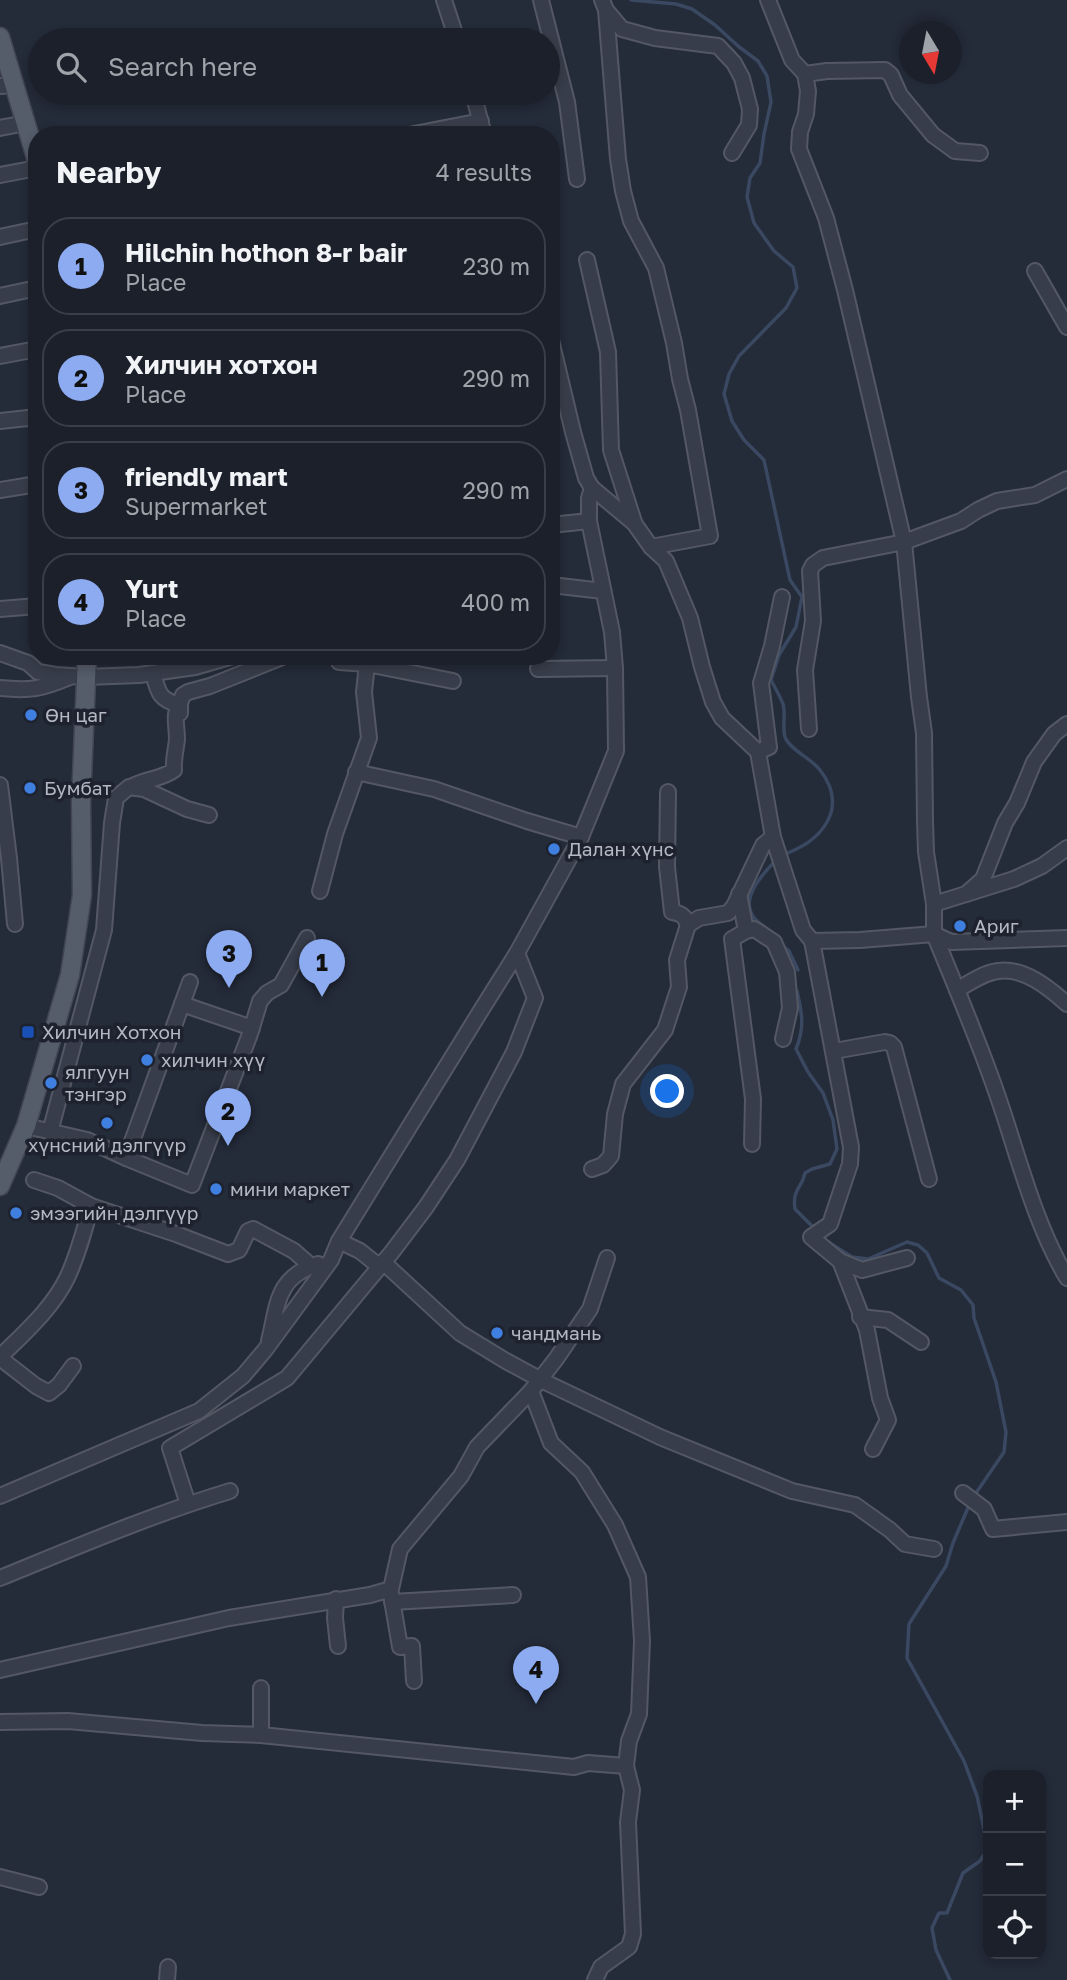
<!DOCTYPE html>
<html lang="en">
<head>
<meta charset="utf-8">
<style>
  :root { --surface:#1b202b; --page:#282d37; --text:#f1f3f6; --muted:#a0a3a9; --line:#393e47; --accent:#8dabf0 }
  body { margin:0; font-family:"Golos Text",sans-serif; background:var(--page); color:var(--text) }
  .controls { position:absolute; right:21px; bottom:21px; display:grid; overflow:hidden; border-radius:14px; box-shadow:0 4px 10px #0003 }
  .controls button { width:63px; height:63px; display:grid; place-items:center; padding:0; border:0; border-bottom:2px solid var(--line); background:var(--surface); color:var(--text); font:35px sans-serif }
  .compass { position:absolute; left:899px; top:21px; width:63px; height:63px; border-radius:50%; background:var(--surface); box-shadow:0 4px 10px #0003; rotate:170deg }
  .you { position:absolute; left:668px; top:1092px; width:24px; height:24px; margin:-18px; border:5px solid #fff; border-radius:50%; background:#1a73e8; box-shadow:0 0 0 10px #1a73e833 }
  .badge { display:grid; place-items:center; width:46px; height:46px; border-radius:50%; background:var(--accent); color:#111; font-size:23px; font-weight:700 }
  .pin { position:absolute; translate:-50% -58px; filter:drop-shadow(0 2px 4px #0008) }
  .pin::after { content:''; position:absolute; top:37px; width:24px; height:21px; background:inherit; clip-path:polygon(0 0,100% 0,50% 100%) }
  .list { margin:0; padding:0; list-style:none }
  h2 { display:flex; justify-content:space-between; align-items:center; height:91px; margin:0; padding:0 28px; font-size:30px }
  h2 small { font-size:23px; font-weight:400; color:var(--muted) }
  .list li { display:grid; grid-template-columns:46px 1fr auto; gap:21px; align-items:center; box-sizing:border-box; height:98px; margin:0 14px 14px; padding:0 14px; border:2px solid var(--line); border-radius:28px }
  .list b { display:block; font-size:26px; white-space:nowrap }
  .list p { margin:0; font-size:23px; white-space:nowrap; color:var(--muted) }
  .list em { font-size:23px; font-style:normal; color:var(--muted) }
  .icon { flex:none; width:38px; height:38px; fill:none; stroke:currentColor; stroke-width:2; stroke-linecap:round; stroke-linejoin:round }
  .map { position:relative; flex:none; width:1067px; height:1980px; overflow:hidden }
  .search { position:absolute; background:var(--surface); box-shadow:0 4px 10px #0003; left:28px; top:28px; width:532px; height:77px; display:flex; align-items:center; gap:18px; box-sizing:border-box; padding:0 24px; border-radius:38px; color:var(--muted); font-size:26px }
  .panel { position:absolute; background:var(--surface); box-shadow:0 4px 10px #0003; left:28px; top:126px; width:532px; height:539px; border-radius:28px }
  .map>svg:first-child { display:block }
</style>
</head>
<body>
<div class="map">
<svg width="1067" height="1980" viewBox="0 0 1067 1980">
  <rect width="100%" height="100%" fill="#242b39"/>
  <g fill="none" stroke-linecap="round" stroke-linejoin="round">
    <g stroke="#3a4861" stroke-width="3.5">
      <path d="M631,0L676,4L692,9L715,25L738,46L758,61L767,76L771,102L764,134L760,163L750,178L747,197L754,223L774,251L793,267L797,288L786,308L739,356L729,374L724,394L732,421L744,440L764,460L790,580L802,597L796,627L779,655L771,680C775,688 780,696 783,704C786,714 782,727 785,737C789,749 812,759 820,770C850,809 821,842 782,855"/>
      <path d="M774,934C768,929 761,925 756,920C737,900 763,874 776,860"/>
      <polyline points="782,945 789,951 798,970"/>
      <path d="M797,991C802,1013 805,1027 796,1049L808,1072L823,1093L833,1120L837,1149L830,1164L812,1169L805,1173C802,1189 792,1188 795,1209L815,1229"/>
      <polyline points="825,1240 852,1257 868,1259 907,1242 918,1245 927,1253 939,1278 961,1290 973,1305 974,1318 996,1382 1006,1432 1004,1452 974,1496"/>
      <polyline points="950,1980 936,1950 932,1928 939,1913 947,1913 963,1873 980,1861 987,1850 985,1834 977,1796 964,1761 907,1658 909,1624 946,1566 953,1543 970,1503"/>
    </g>
    <defs>
      <g id="minor">
        <polyline points="444,0 457,40"/>
        <polyline points="541,0 567,102 577,179"/>
        <polyline points="602,0 606,10 618,159 623,191 631,221 656,268 674,343 680,379 688,410 710,536 651,547"/>
        <path d="M768,0L792,60L805,74L808,91L806,114L800,132L799,149L826,218L845,290L904,542L919,697L924,733L925,821L926,852L934,904V934C957,990 981,1046 1000,1103C1020,1162 1035,1224 1067,1278"/>
        <polyline points="606,10 622,29 655,38 718,46 734,63 742,78 750,109 749,125 732,153"/>
        <polyline points="805,74 827,71 885,70 891,75 900,95 933,135 955,151 980,153"/>
        <polyline points="0,86 15,85"/>
        <polyline points="473,93 484,135"/>
        <polyline points="0,128 26,123"/>
        <polyline points="409,135 481,121"/>
        <polyline points="0,175 37,168"/>
        <polyline points="0,237 37,229"/>
        <polyline points="587,260 608,352 611,450 634,522"/>
        <polyline points="1035,271 1067,327"/>
        <polyline points="0,296 37,288"/>
        <polyline points="0,356 37,349"/>
        <polyline points="0,421 37,417"/>
        <polyline points="592,488 634,523 651,547 666,561 690,618 702,667 713,702 722,718 758,752 773,837 803,930 812,941 860,940 934,934 951,942 1067,938"/>
        <polyline points="0,490 37,484"/>
        <polyline points="551,525 589,521"/>
        <polyline points="551,585 603,591"/>
        <polyline points="0,609 37,606"/>
        <polyline points="0,653 28,663 38,672 56,675 86,677 139,675 195,667 233,656"/>
        <polyline points="367,664 453,681"/>
        <polyline points="538,669 615,668"/>
        <path d="M153,673C158,692 159,700 180,705"/>
        <path d="M0,688C31,691 41,689 70,677"/>
        <polyline points="809,729 805,670 813,621 810,571 813,565 823,558 904,542 961,521 978,510 997,501 1035,495 1067,479"/>
        <polyline points="758,752 769,747 761,683 772,646 782,597"/>
        <polyline points="356,772 434,789 527,821 581,837"/>
        <polyline points="0,785 9,858 15,924"/>
        <path d="M133,786C146,779 162,779 174,770C173,759 176,750 177,739C177,730 175,722 176,714L180,713V703L183,695L188,692L210,686L285,656"/>
        <path d="M668,792L667,867L672,912C681,913 685,916 688,925"/>
        <polyline points="320,891 335,834 369,738 364,692 367,664 339,662 339,656"/>
        <polyline points="739,894 746,931"/>
        <polyline points="966,894 983,879 1005,823 1017,803 1034,762 1054,734 1067,724"/>
        <polyline points="934,904 1014,879 1042,866 1067,848"/>
        <polyline points="812,941 851,1147 850,1164 830,1224 811,1237 840,1261 867,1330 880,1398 888,1420 873,1449"/>
        <path d="M957,990C969,983 983,973 998,971C1024,967 1049,988 1067,1004"/>
        <polyline points="182,1004 252,1028"/>
        <polyline points="834,1051 885,1042 890,1043 894,1047 929,1179"/>
        <polyline points="26,1126 87,1140 126,1158 190,982"/>
        <polyline points="50,1132 104,930 112,823 116,798 129,787 144,789 187,809 209,815"/>
        <polyline points="752,1144 753,1099 732,939 746,931 754,929 774,942 787,972 790,1008 783,1039"/>
        <polyline points="126,1158 192,1185 250,1034 260,1001 267,993 281,985 307,938"/>
        <polyline points="592,1169 603,1165 611,1156 615,1114 623,1084 665,1030 679,987 677,960 688,925 699,918 728,913 734,906 763,845 773,837"/>
        <polyline points="34,1180 58,1188 91,1206 176,1234 228,1254 239,1250 248,1231 253,1229 294,1251 311,1266"/>
        <polyline points="339,1241 360,1251 380,1267"/>
        <polyline points="840,1261 862,1270 907,1258"/>
        <polyline points="383,1262 460,1333 506,1361 541,1380 660,1437 792,1491 855,1505 890,1530 905,1544 934,1549"/>
        <polyline points="860,1317 888,1320 921,1342"/>
        <path d="M269,1341C278,1304 276,1277 318,1264"/>
        <path d="M0,1357C23,1334 52,1309 67,1278C78,1255 84,1231 91,1206"/>
        <polyline points="0,1358 36,1386 49,1393 59,1385 73,1366"/>
        <polyline points="531,1391 551,1443 582,1472 615,1525 638,1577 642,1641 639,1714 629,1741 626,1766"/>
        <polyline points="963,1493 984,1509 993,1529 1067,1522"/>
        <polyline points="0,1496 199,1411 243,1376 265,1350 331,1260 339,1241 480,1012 517,953 581,837 616,751 615,668 612,632 589,521 589,498 592,488 586,478 573,432 551,340"/>
        <polyline points="188,1504 170,1448 287,1378 392,1252 426,1207 457,1160 514,1052 535,998 517,953"/>
        <path d="M0,1578C76,1547 151,1515 230,1491"/>
        <polyline points="391,1594 400,1647 412,1646 414,1681"/>
        <polyline points="336,1599 335,1618 338,1646"/>
        <polyline points="392,1602 513,1595"/>
        <polyline points="0,1670 229,1618 370,1595 391,1589 400,1549 461,1476 477,1447 531,1391 556,1359 590,1309 607,1258"/>
        <polyline points="0,1722 68,1721 202,1733 261,1735 574,1767 588,1763 626,1766 632,1790 628,1822 633,1934 629,1947 601,1967 595,1980"/>
        <polyline points="261,1735 261,1688"/>
        <polyline points="0,1877 39,1887"/>
        <polyline points="167,1980 168,1967"/>
      </g>
      <g id="major">
        <polyline points="0,37 37,161"/>
        <polyline points="0,1186 26,1126 70,975 82,895 81,802 87,656"/>
      </g>
    </defs>
    <use href="#minor" stroke="#535864" stroke-width="18"/>
    <use href="#major" stroke="#414652" stroke-width="21"/>
    <use href="#minor" stroke="#373d4a" stroke-width="14"/>
    <use href="#major" stroke="#555c6a" stroke-width="18"/>
  </g>
  <g fill="#3f7fe0" stroke="#1d222e" stroke-width="2.5">
    <circle cx="31" cy="715" r="7"/>
    <circle cx="30" cy="788" r="7"/>
    <circle cx="554" cy="849" r="7"/>
    <circle cx="960" cy="926" r="7"/>
    <circle cx="147" cy="1060" r="7"/>
    <circle cx="51" cy="1083" r="7"/>
    <circle cx="107" cy="1123" r="7"/>
    <circle cx="216" cy="1189" r="7"/>
    <circle cx="16" cy="1213" r="7"/>
    <circle cx="497" cy="1333" r="7"/>
  </g>
  <rect fill="#1a4fb4" stroke="#1d222e" stroke-width="2.5" x="21" y="1025" width="14" height="14" rx="3.5"/>
  <g text-anchor="middle" stroke-width="7" stroke-linejoin="round" paint-order="stroke">
    <g font-size="19" fill="#b3b8c5" stroke="#1d222e" text-anchor="start">
      <text x="45" y="722">Өн цаг</text>
      <text x="44" y="795">Бумбат</text>
      <text x="568" y="856">Далан хүнс</text>
      <text x="974" y="933">Ариг</text>
      <text x="42" y="1039">Хилчин Хотхон</text>
      <text x="161" y="1067">хилчин хүү</text>
      <text x="65" y="1079">ялгуун<tspan x="65" dy="22">тэнгэр</tspan></text>
      <text x="107" y="1152" text-anchor="middle">хүнсний дэлгүүр</text>
      <text x="230" y="1196">мини маркет</text>
      <text x="30" y="1220">эмээгийн дэлгүүр</text>
      <text x="511" y="1340">чандмань</text>
    </g>
  </g>
</svg>
<div class="controls">
<button>+</button>
<button>−</button>
<button><svg class="icon" aria-label="locate" viewBox="0 0 24 24"><circle cx="12" cy="12" r="6"/><path d="M12 2v4M12 18v4M2 12h4M18 12h4"/></svg></button>
</div>
<svg class="compass" viewBox="-18 -18 36 36"><path d="M0-13l5 13h-10z" fill="#e53935"/><path d="M0 13l5-13h-10z" fill="#a0a3a9"/></svg>
<div class="you"></div>
<div class="pin badge" style="left:322px;top:997px">1</div>
<div class="pin badge" style="left:228px;top:1146px">2</div>
<div class="pin badge" style="left:229px;top:988px">3</div>
<div class="pin badge" style="left:536px;top:1704px">4</div>
<div class="search"><svg class="icon" aria-label="search" viewBox="0 0 24 24"><circle cx="10" cy="10" r="6"/><path d="M15 15l6 6"/></svg>Search here</div>
<section class="panel">
<h2>Nearby<small>4 results</small></h2>
<ul class="list">
<li><span class="badge">1</span><div><b>Hilchin hothon 8-r bair</b><p>Place</p></div><em>230 m</em></li>
<li><span class="badge">2</span><div><b>Хилчин хотхон</b><p>Place</p></div><em>290 m</em></li>
<li><span class="badge">3</span><div><b>friendly mart</b><p>Supermarket</p></div><em>290 m</em></li>
<li><span class="badge">4</span><div><b>Yurt</b><p>Place</p></div><em>400 m</em></li>
</ul>
</section>
</div>
</body>
</html>
